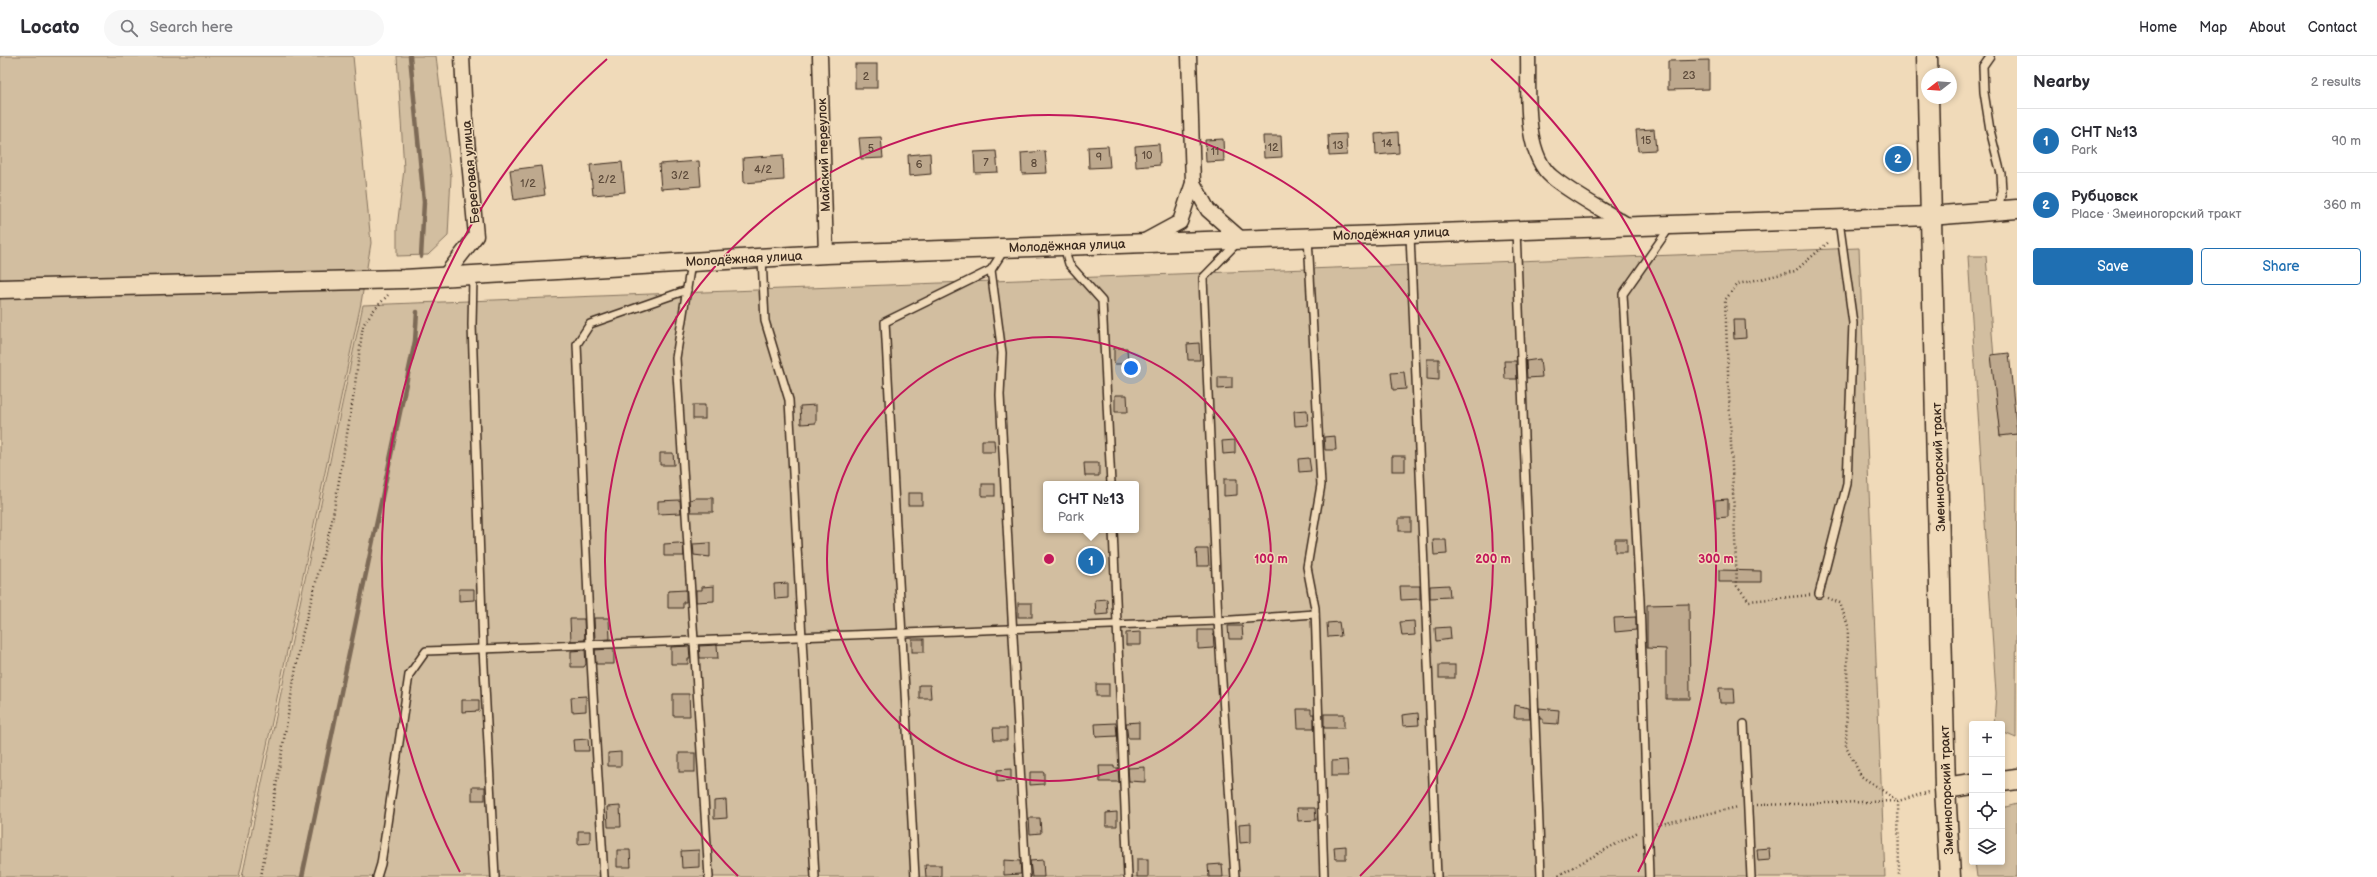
<!DOCTYPE html>
<html lang="en">
<head>
<meta charset="utf-8">
<style>
  :root { --surface:#fff; --page:#f7f7f7; --text:#2b2b33; --muted:#7c7c81; --line:#e1e1e2; --accent:#1f6fb2 }
  body { margin:0; font-family:"Balsamiq Sans",sans-serif; background:var(--page); color:var(--text) }
  .controls { position:absolute; right:12px; bottom:12px; display:grid; overflow:hidden; border-radius:4px; box-shadow:0 2px 6px #0003 }
  .controls button { width:36px; height:36px; display:grid; place-items:center; padding:0; border:0; border-bottom:1px solid var(--line); background:var(--surface); color:var(--text); font:20px sans-serif }
  .compass { position:absolute; left:1921px; top:12px; width:36px; height:36px; border-radius:50%; background:var(--surface); box-shadow:0 2px 6px #0003; rotate:253deg }
  .you { position:absolute; left:1131px; top:312px; width:14px; height:14px; margin:-10px; border:3px solid #fff; border-radius:50%; background:#1a73e8; box-shadow:0 0 0 6px #1a73e833 }
  .badge { display:grid; place-items:center; width:26px; height:26px; border-radius:50%; background:var(--accent); color:#fff; font-size:13px; font-weight:700 }
  .pin { position:absolute; translate:-50% -50%; border:2px solid #fff; box-shadow:0 1px 4px #0006 }
  .popup { position:absolute; left:1043px; top:425px; width:96px; height:52px; box-sizing:border-box; display:grid; place-content:center; border-radius:4px; background:var(--surface); filter:drop-shadow(0 1px 3px #0005); font-size:13px; white-space:nowrap; color:var(--muted) }
  .popup b { font-size:15px; color:var(--text) }
  .popup::after { content:''; position:absolute; left:50%; top:100%; margin-left:-8px; border:8px solid transparent; border-top-color:var(--surface) }
  .list { margin:0; padding:0; list-style:none }
  h2 { display:flex; justify-content:space-between; align-items:center; height:52px; margin:0; padding:0 16px; font-size:17px }
  h2 small { font-size:13px; font-weight:400; color:var(--muted) }
  .list li { display:grid; grid-template-columns:26px 1fr auto; gap:12px; align-items:center; box-sizing:border-box; height:64px; padding:0 16px; border-top:1px solid var(--line) }
  .list b { display:block; font-size:15px; white-space:nowrap }
  .list p { margin:0; font-size:13px; white-space:nowrap; color:var(--muted) }
  .list em { font-size:13px; font-style:normal; color:var(--muted) }
  .actions { display:flex; gap:8px; padding:12px 16px }
  .actions a { flex:1; padding:9px 0; border:1px solid var(--accent); border-radius:4px; text-align:center; font-size:14px; color:var(--accent) }
  .actions .main { background:var(--accent); color:#fff }
  .icon { flex:none; width:22px; height:22px; fill:none; stroke:currentColor; stroke-width:2; stroke-linecap:round; stroke-linejoin:round }
  .map { position:relative; flex:none; width:2017px; height:821px; overflow:hidden }
  header { display:flex; align-items:center; gap:24px; box-sizing:border-box; height:56px; padding:0 20px; background:var(--surface); border-bottom:1px solid var(--line) }
  header strong { font-size:19px }
  nav { display:flex; gap:22px; margin-inline-start:auto; font-size:14px }
  .search { width:280px; height:36px; background:var(--page); display:flex; align-items:center; gap:10px; box-sizing:border-box; padding:0 14px; border-radius:22px; color:var(--muted); font-size:15px }
  main { display:flex }
  aside { flex:1; background:var(--surface) }
  .map>svg:first-child { display:block }
</style>
</head>
<body>
<header>
<strong>Locato</strong>
<div class="search"><svg class="icon" aria-label="search" viewBox="0 0 24 24"><circle cx="10" cy="10" r="6"/><path d="M15 15l6 6"/></svg>Search here</div>
<nav><a>Home</a><a>Map</a><a>About</a><a>Contact</a></nav>
</header>
<main>
<div class="map">
<svg width="2017" height="821" viewBox="0 0 2017 821">
  <rect width="100%" height="100%" fill="#f0dab9"/>
  <filter id="ink" filterUnits="userSpaceOnUse"><feTurbulence type="fractalNoise" baseFrequency=".025" numOctaves="2"/><feDisplacementMap in="SourceGraphic" scale="8" xChannelSelector="R" yChannelSelector="G"/><feConvolveMatrix kernelMatrix="1 2 1 2 8 2 1 2 1" color-interpolation-filters="sRGB"/></filter>
  <g filter="url(#ink)">
    <g fill="#d2bea0" stroke="#86745f" fill-rule="evenodd">
      <polygon points="0,0 353,0 371,187 361,247 239,821 0,821"/>
      <polygon points="397,0 436,0 451,120 448,180 428,199 397,200 397,172 404,113"/>
      <path d="M1859,192L1885,821H242L363,249ZM1046,428H1136V474H1046Z"/>
      <polygon points="1968,200 1986,200 2000,379 2017,378 2016,682 2002,676 2002,668 1994,668 1996,638"/>
      <polygon points="2017,748 2017,821 1977,821 1975,806 2002,806 2002,752"/>
    </g>
    <g fill="none" stroke-linecap="round" stroke-linejoin="round">
      <g stroke="#7d6a56" stroke-width="4.5">
        <polyline points="410,0 424,146 421,201"/>
        <polyline points="302,821 415,285 417,256"/>
      </g>
    </g>
    <g fill="#bea98e" stroke="#3b2a1e">
      <polygon points="1709,4 1709,33 1668,34 1668,5"/>
      <rect x="855" y="8" width="22" height="24"/>
      <polygon points="1654,73 1656,94 1638,95 1636,74"/>
      <polygon points="1398,76 1399,97 1376,99 1375,78"/>
      <polygon points="1346,78 1347,99 1329,100 1328,79"/>
      <polygon points="1263,80 1281,80 1282,101 1264,102"/>
      <polygon points="881,81 883,102 861,103 859,82"/>
      <polygon points="1223,83 1224,105 1206,106 1205,84"/>
      <polygon points="1159,88 1160,109 1136,111 1135,90"/>
      <polygon points="1108,90 1110,111 1089,112 1088,91"/>
      <polygon points="996,95 998,116 975,117 974,96"/>
      <polygon points="1045,95 1047,117 1022,118 1021,97"/>
      <polygon points="930,97 931,118 909,120 908,99"/>
      <polygon points="783,99 784,124 744,127 743,102"/>
      <polygon points="699,105 701,130 661,133 659,108"/>
      <polygon points="622,106 625,136 593,139 590,109"/>
      <polygon points="541,110 545,139 514,144 510,114"/>
      <polygon points="1733,264 1745,264 1746,282 1734,283"/>
      <polygon points="1199,287 1200,304 1188,304 1187,288"/>
      <polygon points="1114,292 1127,292 1128,308 1114,308"/>
      <polygon points="2009,297 2017,378 2000,380 1991,299"/>
      <polygon points="1427,303 1439,303 1439,324 1427,323"/>
      <polygon points="1540,303 1542,321 1527,322 1526,305"/>
      <polygon points="1504,305 1516,305 1517,323 1505,323"/>
      <polygon points="1404,316 1406,333 1393,334 1391,317"/>
      <polygon points="1218,321 1232,321 1232,332 1218,333"/>
      <polygon points="1115,339 1127,339 1128,356 1115,356"/>
      <rect x="693" y="349" width="12" height="14"/>
      <polygon points="816,349 816,367 801,368 800,350"/>
      <polygon points="1307,354 1308,369 1295,370 1294,355"/>
      <polygon points="1335,380 1336,394 1325,394 1324,381"/>
      <polygon points="982,384 994,384 995,396 982,396"/>
      <polygon points="1235,384 1235,397 1223,398 1222,385"/>
      <polygon points="660,397 673,397 674,409 660,409"/>
      <rect x="1392" y="400" width="13" height="15"/>
      <polygon points="1309,402 1311,415 1299,416 1298,403"/>
      <polygon points="1084,407 1099,407 1099,420 1085,420"/>
      <polygon points="1224,423 1237,423 1237,439 1224,440"/>
      <rect x="982" y="428" width="13" height="12"/>
      <rect x="908" y="437" width="14" height="12"/>
      <polygon points="695,442 713,442 713,456 691,456 690,444"/>
      <polygon points="1728,443 1728,461 1716,462 1715,444"/>
      <polygon points="680,444 681,457 658,458 658,445"/>
      <rect x="1399" y="462" width="12" height="13"/>
      <rect x="1615" y="483" width="12" height="13"/>
      <polygon points="1433,484 1446,484 1447,498 1434,499"/>
      <polygon points="678,487 683,488 684,500 664,500 664,488"/>
      <polygon points="710,487 710,501 694,499 693,488"/>
      <polygon points="1196,493 1208,493 1209,510 1197,510"/>
      <polygon points="1719,514 1761,515 1761,526 1719,526"/>
      <polygon points="788,527 788,542 775,543 774,528"/>
      <polygon points="1449,529 1450,541 1430,542 1430,530"/>
      <polygon points="714,530 714,545 696,546 696,534 702,534 702,531"/>
      <polygon points="1400,530 1420,530 1420,543 1401,544"/>
      <polygon points="459,533 474,533 474,544 459,545"/>
      <polygon points="686,534 686,546 683,546 683,552 668,552 668,535"/>
      <polygon points="1107,543 1108,558 1096,559 1095,544"/>
      <rect x="1018" y="547" width="14" height="14"/>
      <polygon points="1689,548 1690,643 1666,643 1666,593 1647,592 1647,549"/>
      <polygon points="1636,561 1636,574 1615,576 1614,562"/>
      <polygon points="594,562 609,562 610,583 595,584"/>
      <polygon points="570,563 584,563 585,584 571,585"/>
      <polygon points="1414,565 1415,579 1402,580 1400,566"/>
      <polygon points="1339,566 1341,580 1328,581 1327,567"/>
      <polygon points="1228,570 1242,570 1243,583 1229,583"/>
      <polygon points="1450,571 1451,583 1436,585 1435,572"/>
      <polygon points="1198,574 1213,574 1214,592 1198,593"/>
      <polygon points="1141,576 1141,589 1126,589 1126,577"/>
      <rect x="912" y="583" width="12" height="13"/>
      <polygon points="717,589 718,602 700,602 699,590"/>
      <polygon points="689,590 690,603 688,603 688,608 671,608 671,591"/>
      <polygon points="610,593 614,594 614,608 596,608 595,594"/>
      <polygon points="585,594 586,608 584,611 571,611 571,595"/>
      <rect x="1439" y="609" width="16" height="13"/>
      <rect x="1096" y="628" width="13" height="12"/>
      <polygon points="919,629 930,629 931,642 919,642"/>
      <polygon points="1719,632 1734,632 1735,647 1720,647"/>
      <polygon points="673,638 689,638 690,660 673,660"/>
      <polygon points="586,640 586,655 572,656 571,641"/>
      <polygon points="462,644 479,644 479,655 462,656"/>
      <polygon points="1515,649 1529,652 1530,662 1514,662"/>
      <polygon points="1539,652 1559,654 1558,668 1543,667 1543,663 1540,663"/>
      <polygon points="1297,653 1311,653 1311,658 1314,658 1314,672 1298,672"/>
      <polygon points="1418,657 1419,669 1403,670 1402,659"/>
      <rect x="1324" y="658" width="20" height="14"/>
      <polygon points="1139,666 1139,682 1128,682 1126,667"/>
      <polygon points="1116,667 1117,680 1096,681 1095,668"/>
      <polygon points="993,672 1007,672 1007,684 994,684"/>
      <polygon points="588,683 589,695 574,695 573,684"/>
      <polygon points="621,696 621,710 608,710 608,697"/>
      <rect x="679" y="697" width="16" height="19"/>
      <polygon points="1347,704 1348,720 1332,720 1332,705"/>
      <polygon points="1099,710 1114,710 1114,712 1118,712 1119,726 1100,726"/>
      <polygon points="1145,711 1145,726 1129,725 1128,712"/>
      <polygon points="1011,713 1011,725 997,726 997,714"/>
      <polygon points="1030,716 1044,716 1044,728 1030,729"/>
      <rect x="472" y="731" width="13" height="13"/>
      <polygon points="726,744 727,762 714,763 714,745"/>
      <polygon points="620,750 621,771 608,771 607,751"/>
      <polygon points="1297,752 1315,752 1316,764 1298,765"/>
      <polygon points="1117,756 1117,770 1106,770 1106,757"/>
      <polygon points="1029,762 1040,762 1041,777 1030,778"/>
      <polygon points="1251,767 1251,786 1240,787 1239,768"/>
      <polygon points="578,775 590,775 590,787 578,788"/>
      <polygon points="1346,790 1346,803 1335,803 1334,791"/>
      <polygon points="1769,792 1770,804 1758,805 1757,793"/>
      <polygon points="617,794 630,794 631,811 617,811"/>
      <polygon points="699,794 699,811 682,812 681,795"/>
      <rect x="1137" y="803" width="11" height="18"/>
      <polygon points="1004,804 1020,805 1021,818 1004,819"/>
      <polygon points="1043,804 1044,821 1032,821 1030,805"/>
      <polygon points="1222,808 1223,821 1209,821 1208,809"/>
      <polygon points="925,809 941,809 941,821 926,821"/>
    </g>
    <g fill="none" stroke-linecap="round" stroke-linejoin="round">
      <defs>
        <g id="service">
          <polyline points="1990,0 1983,10 1984,36 1990,74 2001,118 2002,135 1998,154"/>
          <polyline points="1516,174 1541,821"/>
          <polyline points="1410,179 1437,821"/>
          <polyline points="1308,181 1321,429 1307,511 1315,552 1324,821"/>
          <polyline points="1064,190 1069,208 1102,245 1111,428"/>
          <polyline points="762,202 765,265 789,344 815,821"/>
          <polyline points="691,207 676,302 709,821"/>
          <polyline points="991,214 1002,297 1000,339 1026,821"/>
          <polyline points="473,220 472,269 483,592 495,821"/>
          <polyline points="1113,474 1128,821"/>
          <polyline points="1819,538 1847,428 1853,267 1840,172"/>
          <polyline points="1744,668 1751,821"/>
          <polyline points="377,821 381,808 409,619 426,595 1218,565 1315,558"/>
          <polyline points="604,821 590,588 577,288 590,268 687,234"/>
          <polyline points="915,821 885,266 991,214 1004,194"/>
          <polyline points="1235,821 1218,565 1203,222 1238,186"/>
          <polyline points="1649,821 1640,544 1623,238 1670,171"/>
        </g>
        <g id="minor">
          <polyline points="820,0 826,198"/>
          <path d="M1528,0C1529,34 1523,97 1552,121C1574,139 1602,153 1627,169"/>
          <polyline points="1193,127 1208,154 1241,183"/>
          <polyline points="1143,186 1180,166 1193,127 1189,0"/>
          <polyline points="444,221 476,180 465,62 462,0"/>
        </g>
        <polyline id="tertiary" points="0,233 404,223 826,198 1930,160 2017,153"/>
        <g id="secondary">
          <polyline points="1927,0 1945,732 1950,821"/>
          <polyline points="2002,725 2017,723"/>
          <polyline points="1945,732 1972,728"/>
        </g>
      </defs>
      <use href="#service" stroke="#3b2a1e" stroke-width="10"/>
      <use href="#minor" stroke="#3b2a1e" stroke-width="17"/>
      <use href="#tertiary" stroke="#3b2a1e" stroke-width="21"/>
      <use href="#secondary" stroke="#3b2a1e" stroke-width="23"/>
      <g stroke="#3b2a1e" stroke-width="2.5" stroke-dasharray="1 3" stroke-linecap="butt">
        <polyline points="1810,539 1749,545 1737,530 1725,244 1738,228 1795,215 1830,185"/>
        <polyline points="1828,542 1840,547 1848,570 1846,690 1861,720 1898,745 1899,821"/>
        <polyline points="1757,749 1898,745 1929,736"/>
        <polyline points="1657,769 1738,751"/>
        <polyline points="261,821 300,587 332,465 353,343 363,269 373,255 388,239"/>
        <polyline points="1555,821 1638,776"/>
      </g>
      <use href="#service" stroke="#f0dab9" stroke-width="7"/>
      <use href="#minor" stroke="#f0dab9" stroke-width="14"/>
      <use href="#tertiary" stroke="#f0dab9" stroke-width="18"/>
      <use href="#secondary" stroke="#f0dab9" stroke-width="20"/>
    </g>
  </g>
  <g fill="none" stroke="#c2185b" stroke-width="2">
    <circle cx="1049" cy="503" r="222"/>
    <path d="M738 820A444 444 0 1 1 1360 820"/>
    <path d="M460 816A667 667 0 0 1 607 3M1491 3A667 667 0 0 1 1638 816"/>
  </g>
  <g text-anchor="middle" stroke-width="3" stroke-linejoin="round" paint-order="stroke">
    <g font-size="11" fill="#5c4a3a">
      <text x="1689" y="23">23</text>
      <text x="866" y="24">2</text>
      <text x="1646" y="88">15</text>
      <text x="1387" y="91">14</text>
      <text x="1338" y="93">13</text>
      <text x="1273" y="95">12</text>
      <text x="871" y="96">5</text>
      <text x="1215" y="99">11</text>
      <text x="1147" y="103">10</text>
      <text x="1099" y="105">9</text>
      <text x="986" y="110">7</text>
      <text x="1034" y="111">8</text>
      <text x="919" y="112">6</text>
      <text x="763" y="117">4/2</text>
      <text x="680" y="123">3/2</text>
      <text x="607" y="127">2/2</text>
      <text x="528" y="131">1/2</text>
    </g>
    <g font-size="13" fill="#3b2a1e" stroke="#f0dab9">
      <text transform="translate(823 99) rotate(-92)" y="5">Майский переулок</text>
      <text transform="translate(470 116) rotate(-95)" y="5">Береговая улица</text>
      <text transform="translate(1391 177) rotate(-2)" y="5">Молодёжная улица</text>
      <text transform="translate(1067 189) rotate(-2)" y="5">Молодёжная улица</text>
      <text transform="translate(744 202) rotate(-3)" y="5">Молодёжная улица</text>
      <text transform="translate(1938 411) rotate(-92)" y="5">Змеиногорский тракт</text>
      <text transform="translate(1946 734) rotate(-92)" y="5">Змеиногорский тракт</text>
    </g>
  </g>
  <circle cx="1049" cy="503" r="6" fill="#c2185b" stroke="#f0dab9" stroke-width="2"/>
  <g font-size="12" text-anchor="middle" font-weight="bold" fill="#c2185b" stroke="#f0dab9" stroke-width="3" stroke-linejoin="round" paint-order="stroke">
    <text x="1271" y="507">100 m</text>
    <text x="1493" y="507">200 m</text>
    <text x="1716" y="507">300 m</text>
  </g>
</svg>
<div class="controls">
<button>+</button>
<button>−</button>
<button><svg class="icon" aria-label="locate" viewBox="0 0 24 24"><circle cx="12" cy="12" r="6"/><path d="M12 2v4M12 18v4M2 12h4M18 12h4"/></svg></button>
<button><svg class="icon" aria-label="layers" viewBox="0 0 24 24"><path d="M12 4l9 5-9 5-9-5zM3 14l9 5 9-5"/></svg></button>
</div>
<svg class="compass" viewBox="-18 -18 36 36"><path d="M0-13l5 13h-10z" fill="#e53935"/><path d="M0 13l5-13h-10z" fill="#7c7c81"/></svg>
<div class="you"></div>
<div class="pin badge" style="left:1091px;top:505px">1</div>
<div class="popup"><b>СНТ №13</b>Park</div>
<div class="pin badge" style="left:1898px;top:103px">2</div>
</div>
<aside>
<h2>Nearby<small>2 results</small></h2>
<ul class="list">
<li><span class="badge">1</span><div><b>СНТ №13</b><p>Park</p></div><em>90 m</em></li>
<li><span class="badge">2</span><div><b>Рубцовск</b><p>Place · Змеиногорский тракт</p></div><em>360 m</em></li>
</ul>
<div class="actions"><a class="main">Save</a><a>Share</a></div>
</aside>
</main>
</body>
</html>
